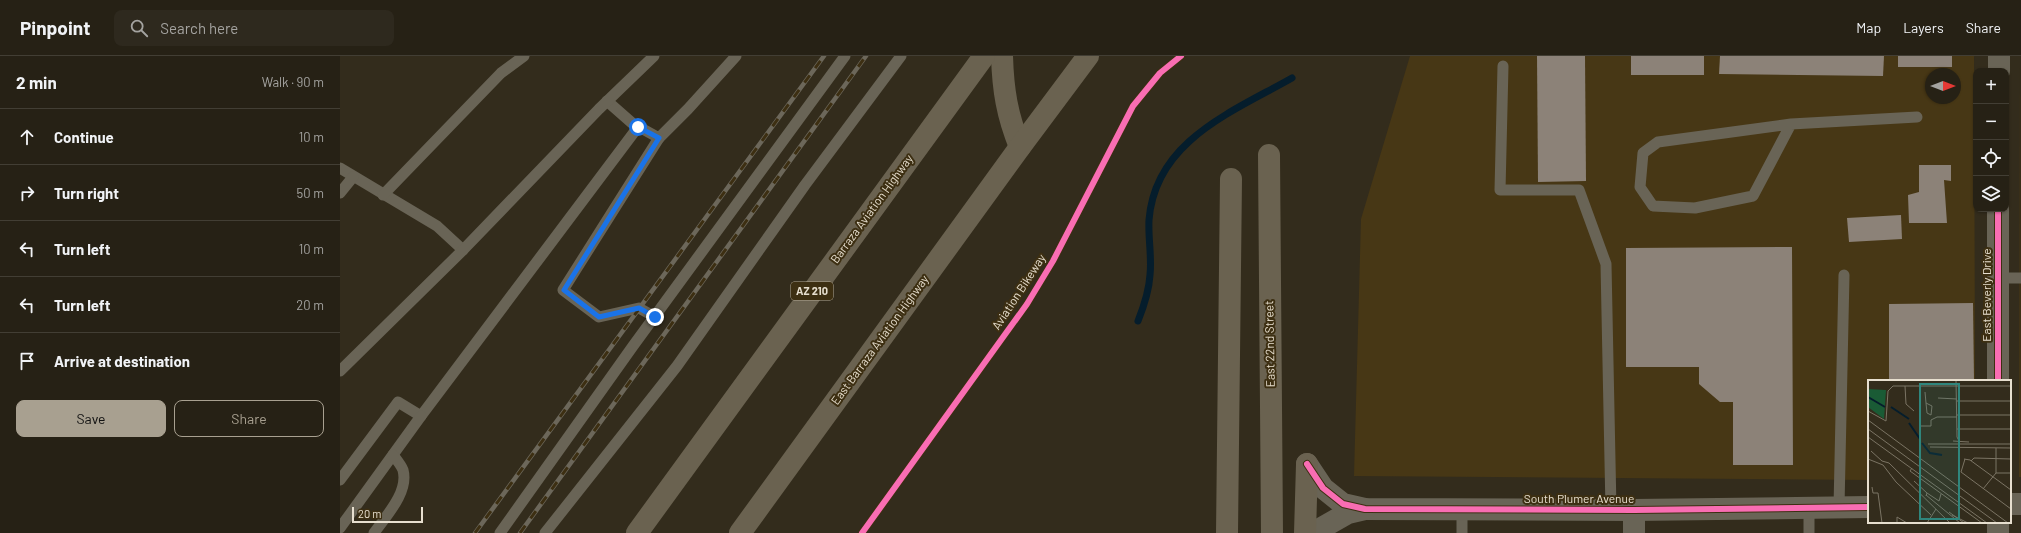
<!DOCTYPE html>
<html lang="en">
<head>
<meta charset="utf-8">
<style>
  :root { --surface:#262115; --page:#2e291e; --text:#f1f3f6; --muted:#a4a3a0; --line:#423e34; --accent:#a8a090 }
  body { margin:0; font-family:Barlow,sans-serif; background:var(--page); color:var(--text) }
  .controls { position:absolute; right:12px; top:12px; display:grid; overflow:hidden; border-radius:8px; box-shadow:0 1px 3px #0004 }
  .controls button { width:36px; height:36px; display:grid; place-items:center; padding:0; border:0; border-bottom:1px solid var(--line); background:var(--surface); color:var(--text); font:20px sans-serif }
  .compass { position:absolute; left:1585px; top:12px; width:36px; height:36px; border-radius:50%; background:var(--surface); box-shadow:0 1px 3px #0004; rotate:90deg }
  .scale { position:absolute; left:12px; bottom:10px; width:71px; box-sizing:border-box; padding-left:4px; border:2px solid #e7dfcf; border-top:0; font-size:11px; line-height:14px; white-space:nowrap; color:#e7dfcf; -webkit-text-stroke:3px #3d2f12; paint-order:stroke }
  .stop { position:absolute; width:12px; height:12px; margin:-9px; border:3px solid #1a73e8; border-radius:50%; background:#fff }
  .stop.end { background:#1a73e8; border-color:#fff; box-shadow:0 1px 4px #0008 }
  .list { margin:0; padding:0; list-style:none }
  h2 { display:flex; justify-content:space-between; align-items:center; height:52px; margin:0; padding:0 16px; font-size:17px }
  h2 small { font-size:13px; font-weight:400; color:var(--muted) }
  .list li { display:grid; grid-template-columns:26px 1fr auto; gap:12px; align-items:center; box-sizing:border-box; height:56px; padding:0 16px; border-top:1px solid var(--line) }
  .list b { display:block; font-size:15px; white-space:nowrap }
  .list em { font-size:13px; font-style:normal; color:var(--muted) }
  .actions { display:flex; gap:8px; padding:12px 16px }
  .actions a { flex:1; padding:9px 0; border:1px solid var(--accent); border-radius:8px; text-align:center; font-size:14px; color:var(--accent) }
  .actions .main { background:var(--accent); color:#111 }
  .icon { flex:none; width:22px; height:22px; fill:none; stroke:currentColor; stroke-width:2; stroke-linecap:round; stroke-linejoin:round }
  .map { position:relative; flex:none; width:1681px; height:477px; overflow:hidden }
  header { display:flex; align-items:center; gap:24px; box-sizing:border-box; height:56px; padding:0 20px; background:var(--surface); border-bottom:1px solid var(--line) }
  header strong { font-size:19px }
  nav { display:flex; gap:22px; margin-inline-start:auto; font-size:14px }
  .search { width:280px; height:36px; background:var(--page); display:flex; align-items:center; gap:10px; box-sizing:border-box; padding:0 14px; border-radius:8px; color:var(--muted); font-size:15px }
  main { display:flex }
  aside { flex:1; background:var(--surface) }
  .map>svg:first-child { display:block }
</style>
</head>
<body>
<header>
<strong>Pinpoint</strong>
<div class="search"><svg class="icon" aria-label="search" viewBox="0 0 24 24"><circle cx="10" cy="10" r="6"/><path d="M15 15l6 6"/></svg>Search here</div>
<nav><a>Map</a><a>Layers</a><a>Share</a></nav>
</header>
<main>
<aside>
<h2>2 min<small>Walk · 90 m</small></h2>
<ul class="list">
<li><svg class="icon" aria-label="ahead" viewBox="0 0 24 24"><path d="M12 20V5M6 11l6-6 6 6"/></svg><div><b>Continue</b></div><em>10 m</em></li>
<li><svg class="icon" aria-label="right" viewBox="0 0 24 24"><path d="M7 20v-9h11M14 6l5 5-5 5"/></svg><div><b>Turn right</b></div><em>50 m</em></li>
<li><svg class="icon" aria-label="left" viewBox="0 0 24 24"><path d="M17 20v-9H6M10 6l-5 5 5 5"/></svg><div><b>Turn left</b></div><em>10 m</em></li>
<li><svg class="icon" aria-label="left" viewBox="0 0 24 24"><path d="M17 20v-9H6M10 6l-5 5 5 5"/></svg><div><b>Turn left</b></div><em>20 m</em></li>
<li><svg class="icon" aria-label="arrive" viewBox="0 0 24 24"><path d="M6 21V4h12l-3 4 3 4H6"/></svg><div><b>Arrive at destination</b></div></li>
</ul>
<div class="actions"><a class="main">Save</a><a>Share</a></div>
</aside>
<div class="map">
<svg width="1681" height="477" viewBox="0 0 1681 477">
  <rect width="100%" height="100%" fill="#332c1c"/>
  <g fill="#473715" fill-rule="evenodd">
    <path d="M1070,0H1634L1635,325H1529V424L1014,420L1021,163ZM1591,18H1615V42H1591Z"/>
    <polygon points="1680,0 1681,421 1679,421"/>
  </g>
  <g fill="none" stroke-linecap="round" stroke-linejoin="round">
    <path stroke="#051d2c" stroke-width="7" d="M798,265C804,250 809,235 810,219C812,201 808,182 809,164C815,85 892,56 952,22"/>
  </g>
  <g fill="#8c8278">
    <polygon points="1197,0 1245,0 1246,125 1198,126"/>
    <rect x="1291" y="0" width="73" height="19"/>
    <polygon points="1380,0 1544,0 1543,20 1379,18"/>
    <rect x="1558" y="0" width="54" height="11"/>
    <polygon points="1579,109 1611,109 1611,125 1604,124 1607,167 1569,167 1568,139 1579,136"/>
    <polygon points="1561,159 1562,183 1509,186 1507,162"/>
    <polygon points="1452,191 1453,409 1393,409 1393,346 1380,346 1359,328 1359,311 1286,311 1286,192"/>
    <polygon points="1633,247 1634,325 1549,325 1549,248"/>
  </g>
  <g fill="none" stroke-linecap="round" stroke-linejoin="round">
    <g stroke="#696456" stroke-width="11">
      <polyline points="1163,10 1160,134 1239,134 1266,208 1271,454"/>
      <polyline points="267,45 292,67 319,82 348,53 396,0"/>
      <polyline points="1451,68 1318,86 1303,97 1300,131 1313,150 1355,152 1413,140 1451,68 1577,61"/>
      <polyline points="0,112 97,170 123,194"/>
      <polyline points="0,137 13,121"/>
      <polyline points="43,139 161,17 184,0"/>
      <polyline points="1658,222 1681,222"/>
      <polyline points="315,261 299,252 259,261 223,234 319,82"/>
      <polyline points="0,315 123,194 259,53 314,0"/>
      <polyline points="0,424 58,346 81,360 298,71"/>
      <polyline points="1499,451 1504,219"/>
      <polyline points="1469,452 1469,477"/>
      <polyline points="0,472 81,360"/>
      <path d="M34,477C46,460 69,436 63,414C61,409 56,403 53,399"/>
      <polyline points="160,477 293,290 505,0"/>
      <polyline points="205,477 337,310 465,129 561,0"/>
      <polyline points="1122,477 1122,453"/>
    </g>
    <g stroke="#696456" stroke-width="22">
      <polyline points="1659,0 1659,15"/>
      <polyline points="1658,325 1658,153"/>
      <polyline points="967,408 983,432 1003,448 1025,453 1294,454 1529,451"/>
      <polyline points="1670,448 1681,448"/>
      <polyline points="1294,454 1294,477"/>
      <polyline points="1658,466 1658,477"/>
      <polyline points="977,477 978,474 1008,457 1025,453"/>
    </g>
    <g stroke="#6a6250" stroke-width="22">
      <path d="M662,0C663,34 667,59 680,91"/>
      <polyline points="929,99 932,477"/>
      <polyline points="297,477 644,0"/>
      <polyline points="400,477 680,91 748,0"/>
      <polyline points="887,477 891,123"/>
      <polyline points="965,477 967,408"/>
    </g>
    <defs>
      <g id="rail">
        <polyline points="135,477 484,0"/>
        <polyline points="180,477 526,0"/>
      </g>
    </defs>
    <use href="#rail" stroke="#6c675a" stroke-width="4.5"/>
    <use href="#rail" stroke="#3d2f12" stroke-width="3" stroke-dasharray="9" stroke-linecap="butt"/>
    <defs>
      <g id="cycleway">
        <polyline points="1658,325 1658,153"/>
        <polyline points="967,408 983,432 1003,448 1025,453 1294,454 1529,451"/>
        <polyline points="522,477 687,248 713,205 793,50 820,17 841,0"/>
      </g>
    </defs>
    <use href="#cycleway" stroke="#3d2f12" stroke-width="8"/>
    <use href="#cycleway" stroke="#f96db3" stroke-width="6"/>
  </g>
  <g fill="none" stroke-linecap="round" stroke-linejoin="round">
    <polyline stroke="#1a73e8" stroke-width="5" points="298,71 319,82 224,234 259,261 299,252 315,261"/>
  </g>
  <g text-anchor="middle" stroke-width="4" stroke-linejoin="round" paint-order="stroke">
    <rect fill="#3d2f12" stroke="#b4aa96" stroke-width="1" x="451" y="226" width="42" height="18" rx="3"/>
    <g font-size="11" font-weight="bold" fill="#e7dfcf">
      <text x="472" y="239">AZ 210</text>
    </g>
    <g font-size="12" fill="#e7dfcf" stroke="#3d2f12">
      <text transform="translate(532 153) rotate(-54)" y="4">Barraza Aviation Highway</text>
      <text transform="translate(679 236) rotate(-57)" y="4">Aviation Bikeway</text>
      <text transform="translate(1647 239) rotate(-90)" y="4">East Beverly Drive</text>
      <text transform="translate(540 284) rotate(-54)" y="4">East Barraza Aviation Highway</text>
      <text transform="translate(930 288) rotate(-91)" y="4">East 22nd Street</text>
      <text x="1239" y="447">South Plumer Avenue</text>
    </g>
  </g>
  <g transform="translate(1528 324)">
    <rect width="143" height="143" fill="#332c1c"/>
    <path d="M0,9L18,10L16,39L0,27Z" fill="#1a5b35"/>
    <path fill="none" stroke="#051d2c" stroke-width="2" d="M0,17L17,27M23,27L41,39M41,43L52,59M54,63L62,73L74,75"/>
    <path fill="none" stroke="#7b7464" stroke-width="1" d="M88,0L89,57L91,61M37,6L38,24L46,31M57,12L58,23L64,26L63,35L59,33L58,23M70,18L89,19M89,21H143M0,31L18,41L20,11L25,6H143M89,35H143M0,40L140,143M53,46H63V40L69,37H89M0,49L129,143M89,49H143M0,57L119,143M85,61L101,62M60,64H143M62,67L143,68M3,71L14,81L21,83L82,143M0,79L15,85L28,102L63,135M96,79L102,80L143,110M97,79L93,92L143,129M103,81L106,78L143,79M44,88L42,91L114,143M128,93V68M128,93H143M46,101L59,113L58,116M4,107L5,113H10L14,143M115,109L128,93M59,113L71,121L73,114M58,115L92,143M81,132L96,143M84,135L100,143M29,143V137L39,143M59,143L68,129"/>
    <path fill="#2f867d" fill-opacity="0.15" stroke="#2f867d" stroke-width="2" d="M52,4H91V139H52Z"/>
    <rect width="143" height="143" fill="none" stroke="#e7dfcf" stroke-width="2"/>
  </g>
</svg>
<div class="controls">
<button>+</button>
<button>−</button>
<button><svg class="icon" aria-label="locate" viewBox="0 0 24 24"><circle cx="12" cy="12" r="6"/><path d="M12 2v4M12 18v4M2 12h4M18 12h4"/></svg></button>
<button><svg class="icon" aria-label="layers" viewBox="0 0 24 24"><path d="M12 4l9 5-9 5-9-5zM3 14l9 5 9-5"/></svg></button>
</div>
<svg class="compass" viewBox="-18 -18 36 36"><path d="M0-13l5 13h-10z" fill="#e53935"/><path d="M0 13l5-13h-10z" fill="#a4a3a0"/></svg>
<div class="scale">20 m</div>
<div class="stop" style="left:298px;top:71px"></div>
<div class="stop end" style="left:315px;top:261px"></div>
</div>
</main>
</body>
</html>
